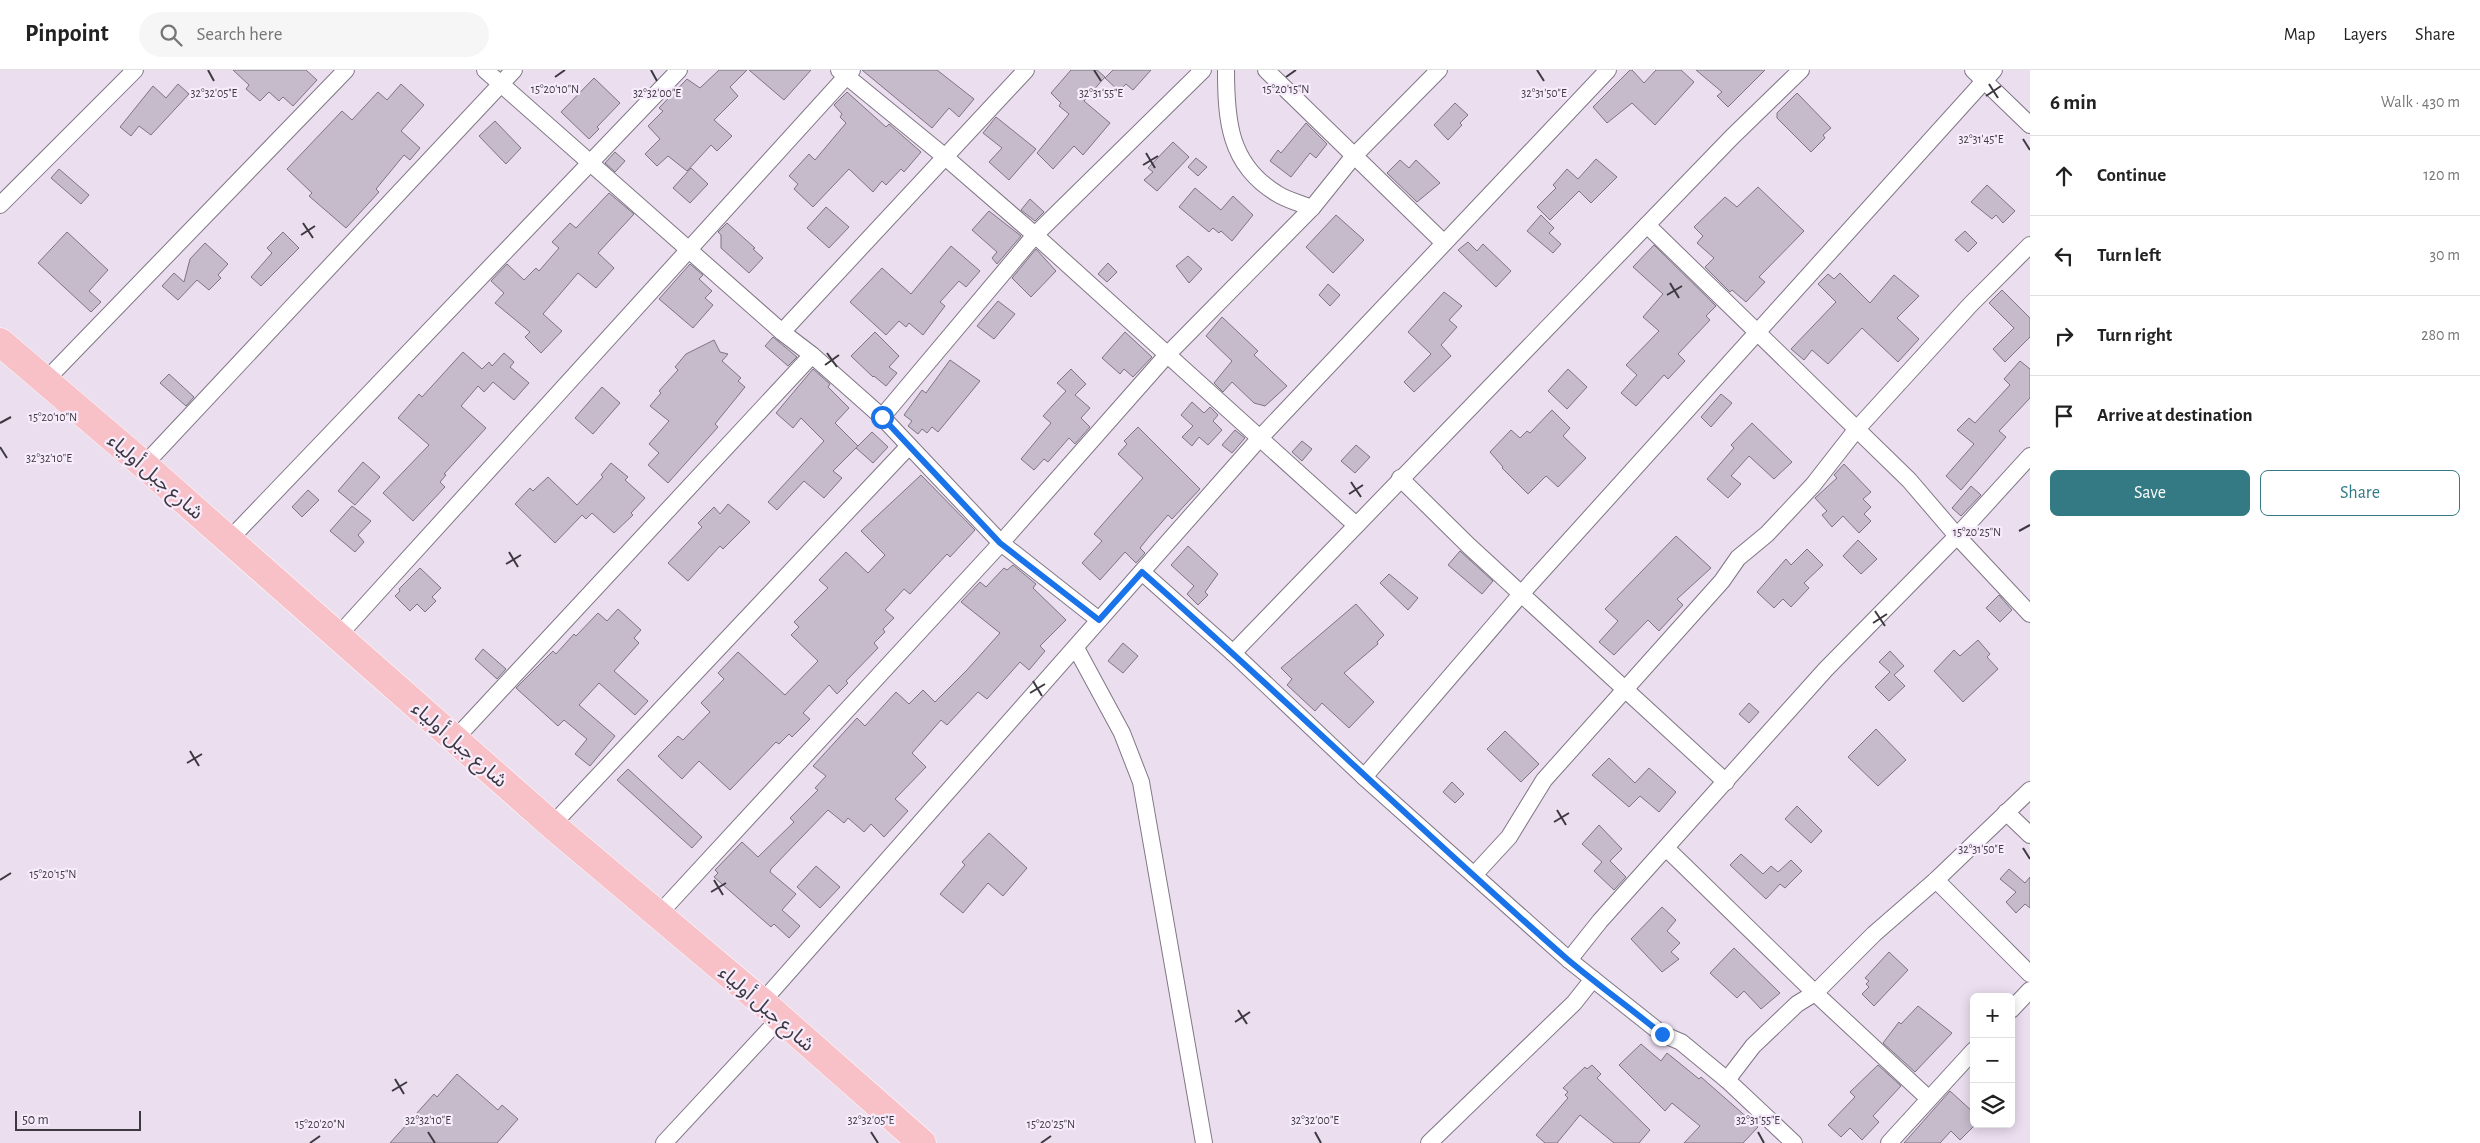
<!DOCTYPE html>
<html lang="en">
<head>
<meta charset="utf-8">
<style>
  :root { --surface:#fff; --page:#f6f6f6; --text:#222; --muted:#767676; --line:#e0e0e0; --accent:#337a84 }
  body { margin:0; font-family:"Alegreya Sans","Noto Sans Arabic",sans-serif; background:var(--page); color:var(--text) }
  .controls { position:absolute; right:15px; bottom:15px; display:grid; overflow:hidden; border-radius:8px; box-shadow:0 2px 12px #0003 }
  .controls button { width:45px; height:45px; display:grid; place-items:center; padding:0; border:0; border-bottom:1px solid var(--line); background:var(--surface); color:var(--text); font:25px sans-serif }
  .scale { position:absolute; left:15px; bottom:12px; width:126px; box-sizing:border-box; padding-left:5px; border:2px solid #3e3940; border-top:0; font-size:14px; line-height:18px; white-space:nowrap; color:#3e3940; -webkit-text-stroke:4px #f7ecfc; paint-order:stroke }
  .stop { position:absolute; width:15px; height:15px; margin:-11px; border:4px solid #1a73e8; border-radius:50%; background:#fff }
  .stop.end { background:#1a73e8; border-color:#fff; box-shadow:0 1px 5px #0008 }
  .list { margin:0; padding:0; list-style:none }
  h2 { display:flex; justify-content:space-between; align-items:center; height:65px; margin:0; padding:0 20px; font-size:21px }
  h2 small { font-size:16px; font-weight:400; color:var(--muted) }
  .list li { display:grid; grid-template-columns:32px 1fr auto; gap:15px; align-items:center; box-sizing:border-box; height:80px; padding:0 20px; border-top:1px solid var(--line) }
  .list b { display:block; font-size:19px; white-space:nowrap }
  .list em { font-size:16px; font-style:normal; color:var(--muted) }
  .actions { display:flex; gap:10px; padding:15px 20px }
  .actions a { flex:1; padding:11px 0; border:1px solid var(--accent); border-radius:8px; text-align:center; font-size:18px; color:var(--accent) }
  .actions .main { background:var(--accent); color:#fff }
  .icon { flex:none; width:28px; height:28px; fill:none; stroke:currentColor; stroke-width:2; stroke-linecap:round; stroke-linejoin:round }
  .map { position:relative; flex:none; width:2030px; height:1073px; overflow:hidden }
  header { display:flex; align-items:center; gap:30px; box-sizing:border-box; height:70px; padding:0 25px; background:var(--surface); border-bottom:1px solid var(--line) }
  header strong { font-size:24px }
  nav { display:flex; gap:28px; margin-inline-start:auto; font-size:18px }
  .search { width:350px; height:45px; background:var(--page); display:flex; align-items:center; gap:12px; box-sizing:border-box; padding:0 18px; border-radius:28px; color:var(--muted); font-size:19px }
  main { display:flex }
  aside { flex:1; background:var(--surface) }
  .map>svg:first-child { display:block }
</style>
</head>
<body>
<header>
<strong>Pinpoint</strong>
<div class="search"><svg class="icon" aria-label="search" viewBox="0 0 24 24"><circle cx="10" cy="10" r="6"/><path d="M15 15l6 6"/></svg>Search here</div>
<nav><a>Map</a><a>Layers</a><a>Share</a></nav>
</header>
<main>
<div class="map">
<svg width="2030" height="1073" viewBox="0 0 2030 1073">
  <rect width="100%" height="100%" fill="#eadeef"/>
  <g fill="#c6bbcb" stroke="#7e7482">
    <polygon points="233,0 306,0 317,10 293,36 283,27 279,31 269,22 260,31 246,19 249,15"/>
    <polygon points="719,0 747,0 730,17 738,26 714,50 732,66 717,81 711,75 687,101 668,86 657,96 645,84 660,69 648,56 663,41 659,38 687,9 700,18"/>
    <polygon points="749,0 811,0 784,30"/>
    <polygon points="862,0 937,0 974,29 959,47 949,38 932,58"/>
    <polygon points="1071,0 1097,0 1105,7 1084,31 1110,53 1083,85 1074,76 1053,99 1037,83 1069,44 1059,36 1061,33 1051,23"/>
    <polygon points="1113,0 1151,0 1133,20 1126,14 1119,21 1105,8"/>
    <polygon points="1630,0 1632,0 1644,13 1656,0 1681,0 1694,12 1655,55 1632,33 1607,53 1593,37"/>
    <polygon points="1696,0 1765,0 1728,37 1717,26 1722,22"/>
    <polygon points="594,8 620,33 597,57 599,59 589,69 561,42"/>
    <polygon points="178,14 189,24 151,65 139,56 131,66 120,57 153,16 166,28"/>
    <polygon points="401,14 424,35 401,61 420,78 410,90 404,85 376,119 379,122 346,158 309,126 312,123 287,99 342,41 352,50 378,22 387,30"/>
    <polygon points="847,22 886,57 889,54 921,82 904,102 901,99 886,115 882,111 873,122 849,99 813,137 794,119 798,114 789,106 809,84 815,90 846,53 840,47 842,44 834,35"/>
    <polygon points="1797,23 1831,58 1823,65 1825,68 1811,82 1777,48 1777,43"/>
    <polygon points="1455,33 1468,45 1460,53 1462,55 1448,70 1434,55"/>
    <polygon points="996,47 1036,79 1009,110 989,92 1002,78 983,63"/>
    <polygon points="495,51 521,78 506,94 479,66"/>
    <polygon points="1306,53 1327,74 1316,88 1310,83 1291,107 1270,91 1278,80 1281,83"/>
    <polygon points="1173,72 1189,87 1157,121 1144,110 1153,102 1148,98"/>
    <polygon points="615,82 625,91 615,102 605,93"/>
    <polygon points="1196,88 1207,97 1198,106 1188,97"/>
    <polygon points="1596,89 1617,107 1591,133 1579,121 1550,150 1537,137 1556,118 1553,115 1567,99 1578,109"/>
    <polygon points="1400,90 1409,98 1416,90 1440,113 1417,132 1387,103"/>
    <polygon points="691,98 708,114 690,133 673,118"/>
    <polygon points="59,99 89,125 81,134 51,108"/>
    <polygon points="1987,115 2015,141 2003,153 1996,145 1992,149 1971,132"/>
    <polygon points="1758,117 1804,161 1759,207 1765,212 1746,232 1732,220 1730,222 1705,197 1714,188 1697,173 1703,166 1694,157 1725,127 1737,137"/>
    <polygon points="1195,118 1221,140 1233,126 1253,145 1232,171 1221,161 1219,163 1213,158 1209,162 1179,137"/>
    <polygon points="609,123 634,144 598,183 614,198 596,218 578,203 543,244 562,261 541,283 525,267 530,262 495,233 504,223 491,211 507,194 524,210 536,198 539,201 559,178 552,172 570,153 576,158"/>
    <polygon points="1030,129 1044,142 1035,151 1021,140"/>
    <polygon points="826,137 849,157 829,178 807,158"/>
    <polygon points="989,141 1021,166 997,194 992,188 997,182 972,160"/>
    <polygon points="1336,145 1364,170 1333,203 1306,177"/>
    <polygon points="1541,145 1554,158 1549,163 1561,174 1553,183 1527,161"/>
    <polygon points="727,153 755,178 753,179 763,188 749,203 721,178 721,165 718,162"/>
    <polygon points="1965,161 1977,173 1968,182 1955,170"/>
    <polygon points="67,162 108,200 89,221 101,232 91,242 38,193"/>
    <polygon points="283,162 299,178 261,216 251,207 272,183 267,178"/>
    <polygon points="1468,172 1477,181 1483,174 1511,201 1496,217 1458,180"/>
    <polygon points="205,173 228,194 218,205 221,208 209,220 197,210 178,230 162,216 174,203 184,212 190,189"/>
    <polygon points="1654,175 1716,236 1706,246 1710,250 1678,284 1685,291 1668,309 1664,305 1636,336 1621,323 1637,305 1626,295 1659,261 1643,247 1663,224 1633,197"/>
    <polygon points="951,176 980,201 966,217 959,211 940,232 945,236 923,265 909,253 906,257 899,251 886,265 850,232 882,198 911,224"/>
    <polygon points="1036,179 1056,201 1031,227 1012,208"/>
    <polygon points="1188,186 1202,199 1189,213 1176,196"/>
    <polygon points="1108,193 1117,202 1107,212 1098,204"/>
    <polygon points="690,194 703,205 699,209 712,221 705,228 713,235 693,258 659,229"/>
    <polygon points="1840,203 1870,233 1894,205 1919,226 1897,248 1919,269 1898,292 1862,258 1828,294 1812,280 1804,290 1791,279 1836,232 1818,214 1828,204 1834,209"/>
    <polygon points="1328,214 1340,225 1330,236 1319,225"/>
    <polygon points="2002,220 2030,248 2030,267 2005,292 1993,279 2014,258 1989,233"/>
    <polygon points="1444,222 1462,236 1449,250 1457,257 1441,275 1451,286 1414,322 1404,312 1431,284 1408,262"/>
    <polygon points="998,231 1015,244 994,269 977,256"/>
    <polygon points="1222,247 1258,281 1254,285 1287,316 1265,336 1254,333 1232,312 1223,322 1214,313 1232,291 1206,266"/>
    <polygon points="875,262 899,286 889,297 897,303 886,316 874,306 873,307 851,286"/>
    <polygon points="1125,262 1152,287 1133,307 1124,299 1120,304 1102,288"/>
    <polygon points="773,267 797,287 788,296 765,276"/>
    <polygon points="714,270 720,282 728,284 722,291 741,308 738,311 745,317 715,354 718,357 668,413 648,395 659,383 649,374 669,351 650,336 661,323 659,321 678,300 675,297 686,284"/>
    <polygon points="463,282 482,299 489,292 492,296 504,283 514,292 510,297 529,313 514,330 493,312 484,322 478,316 461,336 486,358 444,404 446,405 440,412 445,417 413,451 383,423 429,375 398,348 419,324 422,327"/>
    <polygon points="950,290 980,311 938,362 932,357 927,363 922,359 918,364 908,356 912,351 904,345 922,320 926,323"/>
    <polygon points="2020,291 2030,299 2030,328 1999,361 2006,367 1961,420 1946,406 1974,374 1957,360 1969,348 1975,353 2010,315 2004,309"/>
    <polygon points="813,299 830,314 828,317 849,338 835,353 858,376 833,401 842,408 824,428 804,411 777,440 768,432 824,371 801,348 793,358 776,343"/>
    <polygon points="1071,299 1086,314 1075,325 1090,338 1081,348 1090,357 1075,374 1069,368 1048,392 1044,389 1034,400 1021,389 1051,353 1043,346 1066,321 1057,313"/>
    <polygon points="1568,299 1587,317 1567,339 1548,321"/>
    <polygon points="169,304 194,327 186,336 160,313"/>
    <polygon points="602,317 620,333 593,364 575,348"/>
    <polygon points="1721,324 1732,333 1711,357 1701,347"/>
    <polygon points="1192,332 1204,343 1210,337 1218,345 1213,351 1222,360 1208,375 1199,367 1192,376 1182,367 1193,356 1181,345"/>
    <polygon points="1552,340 1570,358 1563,366 1586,388 1558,417 1546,406 1528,424 1502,398 1503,397 1490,382 1511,360 1520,368 1527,361 1530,363"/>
    <polygon points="1752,353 1792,392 1774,409 1749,386 1731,406 1741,414 1728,428 1707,409 1734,378 1731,375"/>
    <polygon points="1138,357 1200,419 1172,449 1168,445 1148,468 1140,478 1145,483 1136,493 1125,482 1100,510 1082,493 1102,471 1094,464 1143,408 1118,384 1127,374 1124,371"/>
    <polygon points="1235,360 1245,368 1232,383 1222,375"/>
    <polygon points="872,362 888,377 873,393 856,378"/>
    <polygon points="1302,371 1312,379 1302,391 1292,382"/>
    <polygon points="1356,375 1370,387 1355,403 1341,391"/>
    <polygon points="363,392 380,407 355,435 338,421"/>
    <polygon points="611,393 628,407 625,410 645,428 631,443 633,445 614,463 592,443 586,449 582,445 555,473 515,434 530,418 533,421 548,407 577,435 603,407 601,405"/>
    <polygon points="1844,394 1871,422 1863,429 1871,437 1864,444 1871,451 1859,463 1843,446 1832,457 1822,445 1827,441 1815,428 1837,408 1834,405"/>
    <polygon points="921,405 975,460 950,487 947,484 910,524 904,519 885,540 894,548 883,559 885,562 874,573 878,578 846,611 848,613 837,624 829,615 803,643 810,649 792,667 789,664 779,674 776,672 730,720 699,691 682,709 658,686 678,666 683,670 710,642 701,633 724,609 718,603 738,582 785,625 818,591 791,565 799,557 794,552 828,518 819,510 846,482 868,503 885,485 861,461"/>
    <polygon points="1971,416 1981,425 1961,446 1952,438"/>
    <polygon points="308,420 319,430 302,447 292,437"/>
    <polygon points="728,434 750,452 723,479 720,476 688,511 668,493 702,457 698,453 714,437 720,444"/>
    <polygon points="352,436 371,451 358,465 364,472 355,482 330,461"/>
    <polygon points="1676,466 1711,498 1677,529 1683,535 1659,561 1648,550 1614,585 1599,572 1618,551 1605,539"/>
    <polygon points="1858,470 1877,489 1861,504 1843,486"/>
    <polygon points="1188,476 1218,504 1205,522 1208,525 1198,535 1187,524 1194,516 1171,495"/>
    <polygon points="1807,479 1823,495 1804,513 1809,518 1791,537 1783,529 1774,538 1757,522 1786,489 1791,495"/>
    <polygon points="1460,481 1493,511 1482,524 1448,495"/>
    <polygon points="1013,495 1036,514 1033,518 1066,550 1040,576 1045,581 1029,600 1020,592 987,629 978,622 947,655 941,650 912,683 926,697 895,729 908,741 884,767 871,754 864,762 848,748 844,753 828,740 771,799 770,802 796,824 782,840 800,856 789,868 774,854 771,857 714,807 718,803 715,800 742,772 758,787 794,752 790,748 818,720 815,718 826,706 813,696 857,648 865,656 896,622 909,634 923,620 935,632 967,600 1000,563 961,532 980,512 986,517 1004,498 1007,500"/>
    <polygon points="420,498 441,518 432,527 436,531 425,542 417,534 410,541 395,526 400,521 399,519"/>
    <polygon points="1389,504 1418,528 1408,540 1380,513"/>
    <polygon points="1999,525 2012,540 2000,552 1986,538"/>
    <polygon points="1356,534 1384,565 1377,572 1378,574 1344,603 1374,632 1349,658 1322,633 1315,641 1287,615 1292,609 1281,598"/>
    <polygon points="618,539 641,560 634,568 639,573 614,601 648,631 635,645 599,613 579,635 615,666 590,696 575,684 587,669 564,650 558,656 516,618 553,581 556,584 574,564 576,566 598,543 607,551"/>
    <polygon points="1978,570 1990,584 1987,587 1998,599 1963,632 1934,601 1954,580 1960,586"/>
    <polygon points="1123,573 1138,586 1123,603 1108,591"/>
    <polygon points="483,579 506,599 497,609 475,589"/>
    <polygon points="1890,581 1904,596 1894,605 1905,616 1889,631 1875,617 1890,602 1879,592"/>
    <polygon points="1749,633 1759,642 1749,653 1739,644"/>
    <polygon points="1876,659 1906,690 1878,716 1848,687"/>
    <polygon points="1505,661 1539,694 1521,712 1487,679"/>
    <polygon points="1609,688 1635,713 1649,698 1676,722 1659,742 1640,726 1629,737 1592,705"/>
    <polygon points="628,699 702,767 692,778 617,710"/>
    <polygon points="1452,712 1464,724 1455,733 1443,722"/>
    <polygon points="1797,736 1822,761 1811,773 1785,749"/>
    <polygon points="1599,755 1622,779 1610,791 1626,807 1614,820 1594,801 1602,792 1582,774"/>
    <polygon points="989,763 1027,798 1003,826 988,813 963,843 940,824 965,795 962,792"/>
    <polygon points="1741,784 1763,804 1771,796 1778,802 1791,790 1802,801 1785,818 1780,814 1766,829 1730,795"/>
    <polygon points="816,796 840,817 820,838 797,817"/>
    <polygon points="2009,799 2025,813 2030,807 2030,838 2025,834 2016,843 2006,832 2016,822 2000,809"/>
    <polygon points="1662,837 1676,850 1667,861 1680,873 1671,882 1679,889 1662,902 1631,869"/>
    <polygon points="1734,878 1780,923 1761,939 1744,921 1737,928 1710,903"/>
    <polygon points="1889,882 1908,900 1874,936 1862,924 1869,917 1866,914 1869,911 1865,908"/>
    <polygon points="1918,936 1952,963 1915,1002 1883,973 1899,952 1901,954"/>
    <polygon points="1641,974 1661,991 1667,983 1699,1009 1701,1007 1758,1057 1743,1073 1684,1073 1700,1056 1672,1033 1665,1041 1619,995"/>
    <polygon points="1592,995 1601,1004 1597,1008 1650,1060 1639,1073 1614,1073 1580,1045 1557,1073 1545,1073 1536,1065 1568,1028 1565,1025 1568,1022 1563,1018 1585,997 1587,999"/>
    <polygon points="1878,995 1901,1016 1873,1046 1879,1052 1862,1070 1850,1058 1841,1067 1828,1055 1855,1027 1850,1022"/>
    <polygon points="457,1004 498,1040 502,1035 518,1049 497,1073 390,1073 434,1024 437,1027"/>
    <polygon points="1950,1021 1974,1043 1974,1056 1960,1070 1951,1061 1940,1073 1904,1073"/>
  </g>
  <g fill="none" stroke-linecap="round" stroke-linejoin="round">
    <defs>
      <g id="street">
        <polyline points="485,0 782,262 812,285 882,347 1001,473 1099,550"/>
        <polyline points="839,0 944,86 1035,165 1356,455"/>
        <path d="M1226,0C1226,50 1229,94 1276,123C1286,130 1300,133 1312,138"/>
        <polyline points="1266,0 1444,173"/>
        <polyline points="1973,0 2030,55"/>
        <polyline points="0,135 135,0"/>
        <polyline points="1647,155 1909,410 1957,466 2030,544"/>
        <polyline points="782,262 1026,0"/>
        <polyline points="45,311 346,0"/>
        <polyline points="882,347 1035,165 1203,0"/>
        <polyline points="144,395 514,0"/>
        <polyline points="1400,408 1469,476 1726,712"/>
        <polyline points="229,470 679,0"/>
        <polyline points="1142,502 1233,583 1364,707 1569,890 1662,964 1681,972 1727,1010 1794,1073"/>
        <polyline points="337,567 852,0"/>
        <polyline points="1076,578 1122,663 1141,712 1204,1073"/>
        <polyline points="1233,583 1732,67 1801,0"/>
        <polyline points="454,670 812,285"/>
        <polyline points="1364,707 1522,523 1994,0"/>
        <polyline points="2006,742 2030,765"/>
        <polyline points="552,755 909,376"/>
        <polyline points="1666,778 1815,923 1928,1028"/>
        <polyline points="1474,805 1509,767 1544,710 1722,511 1738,488 1767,464 1813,415 1856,360 1970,235 2030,175"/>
        <polyline points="1936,810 2030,904"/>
        <polyline points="658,845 1001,473 1166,286 1312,138 1353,87 1439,0"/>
        <polyline points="1569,890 1600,851 1826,599 1957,466 2030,386"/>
        <polyline points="762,932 1259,369 1608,0"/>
        <polyline points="2011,940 2030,920"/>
        <polyline points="1727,1010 1753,976 1797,934 1815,923 1874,864 1936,810 2030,720"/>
        <polyline points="664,1073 780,948"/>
        <polyline points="1429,1073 1574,933 1593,909"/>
        <polyline points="1889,1073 1974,980"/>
      </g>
      <polyline id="highway" points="0,272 144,395 552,755 762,932 922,1073"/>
    </defs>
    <use href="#street" stroke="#807685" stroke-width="18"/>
    <use href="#highway" stroke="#fff" stroke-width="29"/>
    <use href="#street" stroke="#fff" stroke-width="16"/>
    <use href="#highway" stroke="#f8c1c8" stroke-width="28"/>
  </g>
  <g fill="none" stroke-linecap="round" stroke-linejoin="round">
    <path stroke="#1a73e8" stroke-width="6" d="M882,347L1000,473L1099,550L1142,502C1286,629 1423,763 1567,889C1598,915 1631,939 1662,964"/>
  </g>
  <path fill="none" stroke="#3e3940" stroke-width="2" d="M208,0L214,11M651,0L657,11M1094,0L1101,11M1537,0L1544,11M555,7L565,0M1286,7L1296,0M1989,14L1998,28M1986,26L2001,16M2023,69L2030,80M1146,83L1155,98M1143,95L1158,86M303,153L313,168M301,165L315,156M1670,213L1679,228M1667,225L1682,216M827,283L837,297M825,295L839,285M0,353L11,347M0,377L7,388M1351,412L1361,427M1349,424L1363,415M2019,461L2030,455M509,482L518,497M506,494L521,485M1875,541L1885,556M1873,553L1887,544M1033,611L1042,626M1030,623L1045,614M190,681L199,696M187,693L202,684M1557,740L1566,755M1554,752L1569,743M2023,778L2030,789M0,810L11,803M714,810L723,825M711,822L726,813M1238,940L1247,954M1235,952L1250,942M395,1009L404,1024M392,1021L407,1012M428,1062L435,1073M871,1062L878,1073M1315,1062L1321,1073M1758,1062L1764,1073M310,1073L320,1066M1041,1073L1051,1066"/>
  <g text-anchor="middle" stroke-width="4.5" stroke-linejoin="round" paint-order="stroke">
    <g font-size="20" fill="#3e3940" stroke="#f7ecfc">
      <text transform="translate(156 406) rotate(41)" y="7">شارع جبل أولياء</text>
      <text transform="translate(460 674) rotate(41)" y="7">شارع جبل أولياء</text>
      <text transform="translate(767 938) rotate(41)" y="7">شارع جبل أولياء</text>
    </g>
  </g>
  <g font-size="12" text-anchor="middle" fill="#3e3940" stroke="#f7ecfc" stroke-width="4.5" stroke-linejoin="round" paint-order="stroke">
    <text x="555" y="23">15°20'10"N</text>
    <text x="1286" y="23">15°20'15"N</text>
    <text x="214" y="27">32°32'05"E</text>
    <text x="657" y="27">32°32'00"E</text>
    <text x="1101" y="27">32°31'55"E</text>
    <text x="1544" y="27">32°31'50"E</text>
    <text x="1981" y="73">32°31'45"E</text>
    <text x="53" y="351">15°20'10"N</text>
    <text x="49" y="392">32°32'10"E</text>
    <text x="1977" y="466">15°20'25"N</text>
    <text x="1981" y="783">32°31'50"E</text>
    <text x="53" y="808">15°20'15"N</text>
    <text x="428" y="1054">32°32'10"E</text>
    <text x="871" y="1054">32°32'05"E</text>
    <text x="1315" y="1054">32°32'00"E</text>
    <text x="1758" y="1054">32°31'55"E</text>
    <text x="320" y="1058">15°20'20"N</text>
    <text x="1051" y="1058">15°20'25"N</text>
  </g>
</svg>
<div class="controls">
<button>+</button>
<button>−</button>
<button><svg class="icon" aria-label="layers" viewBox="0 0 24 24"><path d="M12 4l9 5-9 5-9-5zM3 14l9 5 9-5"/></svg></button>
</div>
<div class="scale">50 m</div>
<div class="stop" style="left:882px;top:347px"></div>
<div class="stop end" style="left:1662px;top:964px"></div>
</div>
<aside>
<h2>6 min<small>Walk · 430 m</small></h2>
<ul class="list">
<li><svg class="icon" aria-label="ahead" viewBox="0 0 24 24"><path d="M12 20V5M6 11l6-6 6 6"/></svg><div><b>Continue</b></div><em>120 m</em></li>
<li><svg class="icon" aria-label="left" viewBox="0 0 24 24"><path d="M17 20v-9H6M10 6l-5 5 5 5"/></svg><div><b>Turn left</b></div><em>30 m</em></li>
<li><svg class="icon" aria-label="right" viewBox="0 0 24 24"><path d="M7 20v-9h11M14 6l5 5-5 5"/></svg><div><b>Turn right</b></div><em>280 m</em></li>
<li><svg class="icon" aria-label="arrive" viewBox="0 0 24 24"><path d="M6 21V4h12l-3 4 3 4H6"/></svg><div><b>Arrive at destination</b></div></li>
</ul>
<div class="actions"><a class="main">Save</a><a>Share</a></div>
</aside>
</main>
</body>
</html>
